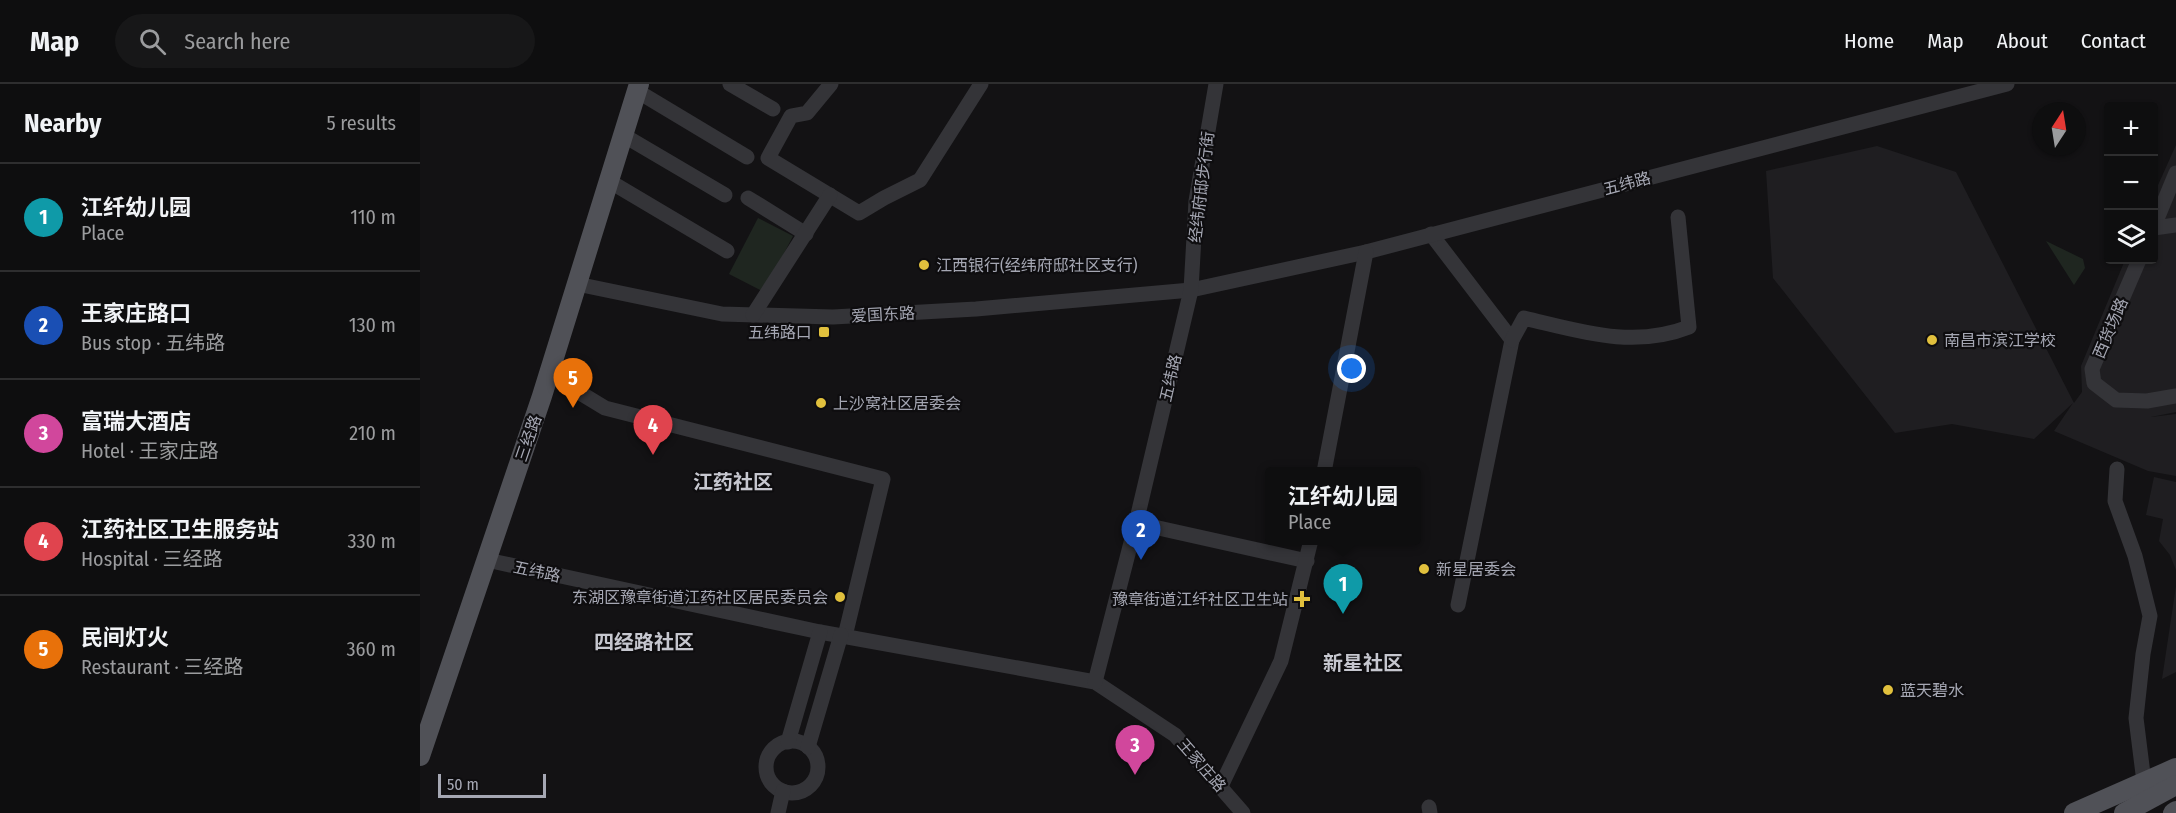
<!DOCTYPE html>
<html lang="en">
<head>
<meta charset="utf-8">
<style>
  :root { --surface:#0e0e0f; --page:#171718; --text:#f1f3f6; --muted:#9b9c9e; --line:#2e2e2f; --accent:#e1c03d }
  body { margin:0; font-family:"Fira Sans Condensed","Noto Sans SC",sans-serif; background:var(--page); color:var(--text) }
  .controls { position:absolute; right:18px; top:18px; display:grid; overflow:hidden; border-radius:6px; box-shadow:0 2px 4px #0004 }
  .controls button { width:54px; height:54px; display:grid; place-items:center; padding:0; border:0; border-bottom:2px solid var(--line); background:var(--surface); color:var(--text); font:30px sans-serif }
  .compass { position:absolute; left:1612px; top:18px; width:54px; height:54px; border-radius:50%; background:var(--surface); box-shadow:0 2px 4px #0004; rotate:12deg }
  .scale { position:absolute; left:18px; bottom:15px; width:108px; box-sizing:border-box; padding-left:6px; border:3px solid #a5a7b3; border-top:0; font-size:16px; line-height:21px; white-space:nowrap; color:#a5a7b3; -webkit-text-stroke:4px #0e0d0f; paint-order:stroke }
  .you { position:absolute; left:932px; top:285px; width:21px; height:21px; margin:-15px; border:4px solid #fff; border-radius:50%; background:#1a73e8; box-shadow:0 0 0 9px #1a73e833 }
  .badge { display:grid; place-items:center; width:39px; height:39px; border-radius:50%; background:var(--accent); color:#fff; font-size:20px; font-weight:700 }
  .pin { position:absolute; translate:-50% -50px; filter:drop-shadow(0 2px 3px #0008) }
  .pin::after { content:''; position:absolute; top:32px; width:21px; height:18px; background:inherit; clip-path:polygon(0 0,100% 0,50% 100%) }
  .popup { position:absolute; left:845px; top:383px; width:156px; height:78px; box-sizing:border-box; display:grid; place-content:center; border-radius:6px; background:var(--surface); filter:drop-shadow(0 2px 4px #0005); font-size:20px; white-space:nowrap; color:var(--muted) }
  .popup b { font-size:22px; color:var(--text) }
  .popup::after { content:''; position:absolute; left:50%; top:100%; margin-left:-12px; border:12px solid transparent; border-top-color:var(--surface) }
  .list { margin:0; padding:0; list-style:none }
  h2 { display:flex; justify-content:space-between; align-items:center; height:78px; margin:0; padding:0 24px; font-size:26px }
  h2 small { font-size:20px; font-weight:400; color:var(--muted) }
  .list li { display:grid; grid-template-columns:39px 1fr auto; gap:18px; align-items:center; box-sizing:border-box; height:108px; padding:0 24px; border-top:2px solid var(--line) }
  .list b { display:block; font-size:22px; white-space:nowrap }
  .list p { margin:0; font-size:20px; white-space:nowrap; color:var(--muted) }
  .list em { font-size:20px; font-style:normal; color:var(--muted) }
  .icon { flex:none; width:33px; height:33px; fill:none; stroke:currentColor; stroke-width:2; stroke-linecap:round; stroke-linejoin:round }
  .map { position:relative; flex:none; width:1756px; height:729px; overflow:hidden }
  header { display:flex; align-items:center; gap:36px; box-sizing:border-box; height:84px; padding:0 30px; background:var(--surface); border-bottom:2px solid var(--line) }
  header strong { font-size:28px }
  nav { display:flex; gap:33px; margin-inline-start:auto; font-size:21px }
  .search { width:420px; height:54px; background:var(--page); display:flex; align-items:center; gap:15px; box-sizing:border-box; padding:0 21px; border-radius:33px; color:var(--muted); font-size:22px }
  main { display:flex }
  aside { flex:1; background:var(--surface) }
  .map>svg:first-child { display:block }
</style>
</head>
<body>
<header>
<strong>Map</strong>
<div class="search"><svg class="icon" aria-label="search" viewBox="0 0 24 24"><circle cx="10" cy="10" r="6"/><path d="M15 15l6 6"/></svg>Search here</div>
<nav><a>Home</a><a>Map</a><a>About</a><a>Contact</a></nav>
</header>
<main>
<aside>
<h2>Nearby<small>5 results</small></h2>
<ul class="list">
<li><span class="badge" style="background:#0f9aa8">1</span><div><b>江纤幼儿园</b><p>Place</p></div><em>110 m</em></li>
<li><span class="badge" style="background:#1a4fb4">2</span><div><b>王家庄路口</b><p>Bus stop · 五纬路</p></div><em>130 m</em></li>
<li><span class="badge" style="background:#d1479c">3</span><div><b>富瑞大酒店</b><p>Hotel · 王家庄路</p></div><em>210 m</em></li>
<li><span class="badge" style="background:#e0444e">4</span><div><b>江药社区卫生服务站</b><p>Hospital · 三经路</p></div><em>330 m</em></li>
<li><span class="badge" style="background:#e8710a">5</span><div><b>民间灯火</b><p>Restaurant · 三经路</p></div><em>360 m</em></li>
</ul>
</aside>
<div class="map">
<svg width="1756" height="729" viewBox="0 0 1756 729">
  <rect width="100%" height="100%" fill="#131214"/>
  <g fill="#1f1e21">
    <polygon points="1756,61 1756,328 1731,333 1756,330 1756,392 1728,387 1634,347 1653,319 1614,355 1532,340 1475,349 1353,194 1346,87 1457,62 1536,88 1654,319 1662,308 1661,282 1705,176 1734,176 1734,110"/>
    <polygon points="1734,393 1756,398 1756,486 1750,471 1739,457 1743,435 1726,431"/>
    <polygon points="1756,502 1756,588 1742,595"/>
  </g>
  <g fill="#1f2620">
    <polygon points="338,134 373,152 344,208 309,190"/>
    <polygon points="1626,157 1663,175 1665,184 1654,201"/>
  </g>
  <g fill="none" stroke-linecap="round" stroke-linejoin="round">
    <g stroke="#343438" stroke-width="15">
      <polyline points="310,0 353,25"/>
      <polyline points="411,0 387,29 371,32 348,74 439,129 464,114 500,96 561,0"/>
      <polyline points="217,7 327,73"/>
      <polyline points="203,51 305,111"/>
      <polyline points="189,97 307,167"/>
      <polyline points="328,114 386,150"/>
      <polyline points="1734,142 1756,89"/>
      <polyline points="1734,144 1756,141"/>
      <polyline points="1011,150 1092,256 1038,521"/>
      <polyline points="1719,176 1672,285 1674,299 1696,316 1727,317 1756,312"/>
      <polyline points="157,200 302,230 413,233 556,225 771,206 946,168 1587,0"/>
      <polyline points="333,231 410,111"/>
      <path d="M1092,256L1104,234C1160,247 1213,265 1269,243L1258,133"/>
      <polyline points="129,290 185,324 463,395 425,552"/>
      <polyline points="1697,385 1695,417 1715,472 1730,532 1723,570 1716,634 1724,698"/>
      <polyline points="904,388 946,168"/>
      <polyline points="716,439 887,477"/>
      <polyline points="67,476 400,548 675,598 755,651 823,729"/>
      <polyline points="675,598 716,439 771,206 776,117 796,0"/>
      <circle cx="372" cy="683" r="26"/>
      <polyline points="368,658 400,548"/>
      <polyline points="388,663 421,551"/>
      <polyline points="801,702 861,577 891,456"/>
      <polyline points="1009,723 1010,729"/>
      <polyline points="358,729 363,707"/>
    </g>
    <g stroke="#505157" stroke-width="20">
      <polyline points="0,672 122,312 219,0"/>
      <polyline points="1654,729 1756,684"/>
      <polyline points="1704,729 1756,701"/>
      <polyline points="1753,729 1756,727"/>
    </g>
  </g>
  <g fill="#e1c03d" stroke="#0e0d0f" stroke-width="2">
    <circle cx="504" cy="181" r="6"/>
    <rect x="398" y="242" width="12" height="12" rx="3"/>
    <circle cx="1512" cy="256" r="6"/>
    <circle cx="401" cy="319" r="6"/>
    <circle cx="1004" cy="485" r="6"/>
    <circle cx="420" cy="513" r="6"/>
    <path d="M879 506h6v6h6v6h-6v6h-6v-6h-6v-6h6z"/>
    <circle cx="1468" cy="606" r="6"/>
  </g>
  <g text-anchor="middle" stroke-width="4.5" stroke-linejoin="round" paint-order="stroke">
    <g font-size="16" fill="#a5a7b3" stroke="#0e0d0f">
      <text transform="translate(1207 99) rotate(-15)" y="6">五纬路</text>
      <text transform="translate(781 103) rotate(-83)" y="6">经纬府邸步行街</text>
      <text transform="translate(463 230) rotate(-3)" y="6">爱国东路</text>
      <text transform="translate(1690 244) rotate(-67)" y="6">西货场路</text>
      <text transform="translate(750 294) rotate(-77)" y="6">五纬路</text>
      <text transform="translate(108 354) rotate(-71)" y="6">三经路</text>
      <text transform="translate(117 487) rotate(12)" y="6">五纬路</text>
      <text transform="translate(782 681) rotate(49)" y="6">王家庄路</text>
    </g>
    <g font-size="16" fill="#a5a7b3" stroke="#0e0d0f" text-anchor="start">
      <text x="516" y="187">江西银行(经纬府邸社区支行)</text>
      <text x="392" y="254" text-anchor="end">五纬路口</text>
      <text x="1524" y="262">南昌市滨江学校</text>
      <text x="413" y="325">上沙窝社区居委会</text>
      <text x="1016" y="491">新星居委会</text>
      <text x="408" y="519" text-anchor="end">东湖区豫章街道江药社区居民委员会</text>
      <text x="868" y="521" text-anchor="end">豫章街道江纤社区卫生站</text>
      <text x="1480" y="612">蓝天碧水</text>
    </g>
    <g font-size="20" font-weight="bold" fill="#c6c7cf" stroke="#0e0d0f">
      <text x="313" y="405">江药社区</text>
      <text x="224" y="565">四经路社区</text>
      <text x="943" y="586">新星社区</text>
    </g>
  </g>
</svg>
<div class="controls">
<button>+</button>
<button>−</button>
<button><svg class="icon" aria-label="layers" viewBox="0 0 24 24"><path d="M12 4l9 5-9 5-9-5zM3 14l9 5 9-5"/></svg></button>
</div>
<svg class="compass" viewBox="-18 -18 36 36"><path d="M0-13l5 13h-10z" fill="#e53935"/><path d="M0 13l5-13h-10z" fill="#9b9c9e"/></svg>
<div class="scale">50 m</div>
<div class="you"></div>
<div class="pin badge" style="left:923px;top:530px;background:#0f9aa8">1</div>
<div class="popup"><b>江纤幼儿园</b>Place</div>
<div class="pin badge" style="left:721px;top:476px;background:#1a4fb4">2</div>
<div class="pin badge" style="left:715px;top:691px;background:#d1479c">3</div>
<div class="pin badge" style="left:233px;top:371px;background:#e0444e">4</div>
<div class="pin badge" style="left:153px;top:324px;background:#e8710a">5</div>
</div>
</main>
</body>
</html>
